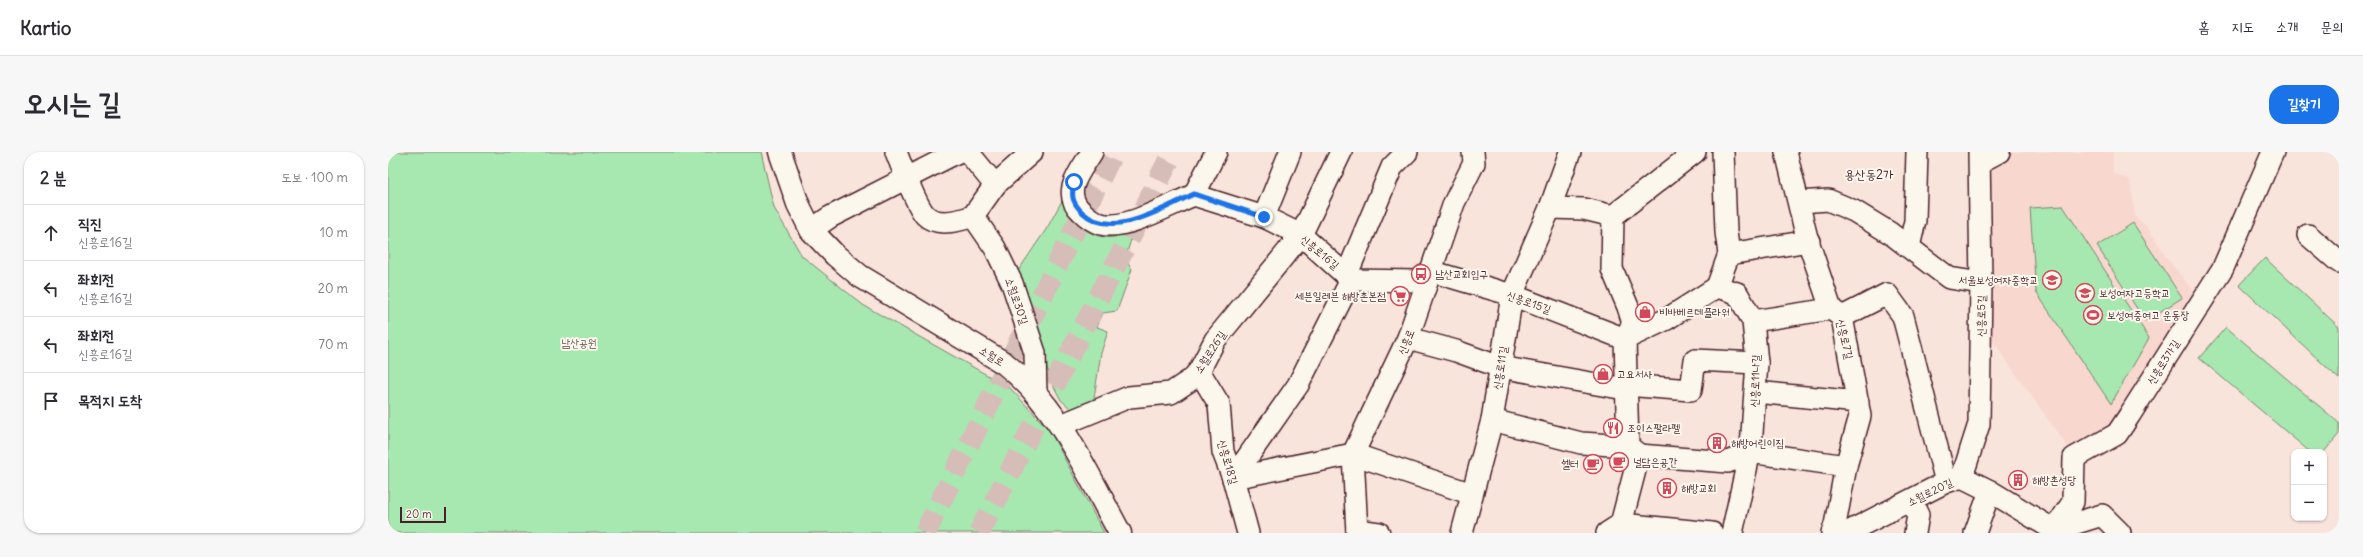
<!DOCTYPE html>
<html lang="ko">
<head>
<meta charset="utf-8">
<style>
  :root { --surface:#fff; --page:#f7f7f7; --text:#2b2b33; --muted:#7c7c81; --line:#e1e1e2; --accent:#1a73e8 }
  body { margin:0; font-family:Delius,"Poor Story",sans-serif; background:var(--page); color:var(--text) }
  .controls { position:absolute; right:12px; bottom:12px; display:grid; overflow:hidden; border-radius:8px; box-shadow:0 1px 3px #0004 }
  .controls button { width:36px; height:36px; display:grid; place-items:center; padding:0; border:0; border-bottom:1px solid var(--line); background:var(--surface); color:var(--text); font:20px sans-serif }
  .scale { position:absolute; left:12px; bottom:10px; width:46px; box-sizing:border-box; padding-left:4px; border:2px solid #4a1f2b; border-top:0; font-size:11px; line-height:14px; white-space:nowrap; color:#4a1f2b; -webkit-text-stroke:3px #fbf7ec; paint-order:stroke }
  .stop { position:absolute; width:12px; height:12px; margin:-9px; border:3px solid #1a73e8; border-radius:50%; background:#fff }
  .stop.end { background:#1a73e8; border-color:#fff; box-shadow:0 1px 4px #0008 }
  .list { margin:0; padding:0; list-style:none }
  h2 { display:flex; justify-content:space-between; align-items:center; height:52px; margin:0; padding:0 16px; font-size:17px }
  h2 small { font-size:13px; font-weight:400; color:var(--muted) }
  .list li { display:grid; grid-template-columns:26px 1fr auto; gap:12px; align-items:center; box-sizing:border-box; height:56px; padding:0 16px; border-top:1px solid var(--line) }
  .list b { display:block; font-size:15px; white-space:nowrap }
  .list p { margin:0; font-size:13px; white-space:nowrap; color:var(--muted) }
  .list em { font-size:13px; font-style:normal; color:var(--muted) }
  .icon { flex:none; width:22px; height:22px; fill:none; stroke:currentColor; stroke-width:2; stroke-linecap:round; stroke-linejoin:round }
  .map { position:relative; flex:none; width:1951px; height:381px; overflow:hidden; border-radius:16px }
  header { display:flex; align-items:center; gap:24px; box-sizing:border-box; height:56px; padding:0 20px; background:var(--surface); border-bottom:1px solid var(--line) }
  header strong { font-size:19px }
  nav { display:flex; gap:22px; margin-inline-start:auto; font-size:14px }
  .intro { display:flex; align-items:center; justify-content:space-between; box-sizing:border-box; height:96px; padding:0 24px }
  h1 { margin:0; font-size:28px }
  .button { padding:10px 18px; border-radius:16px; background:var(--accent); color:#fff; font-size:14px; font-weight:700 }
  main { display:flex; gap:24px; padding:0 24px }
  aside { flex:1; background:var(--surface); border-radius:16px; box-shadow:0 1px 3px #0004 }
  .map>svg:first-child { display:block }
</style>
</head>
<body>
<header>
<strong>Kartio</strong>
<nav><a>홈</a><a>지도</a><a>소개</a><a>문의</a></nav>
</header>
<div class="intro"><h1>오시는 길</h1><a class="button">길찾기</a></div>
<main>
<aside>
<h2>2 분<small>도보 · 100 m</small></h2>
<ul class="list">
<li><svg class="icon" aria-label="ahead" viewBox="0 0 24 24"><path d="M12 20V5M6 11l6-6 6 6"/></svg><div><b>직진</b><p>신흥로16길</p></div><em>10 m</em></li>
<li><svg class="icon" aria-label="left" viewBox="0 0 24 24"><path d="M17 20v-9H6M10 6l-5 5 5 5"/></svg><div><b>좌회전</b><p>신흥로16길</p></div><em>20 m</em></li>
<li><svg class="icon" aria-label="left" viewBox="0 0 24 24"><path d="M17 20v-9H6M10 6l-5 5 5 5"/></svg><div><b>좌회전</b><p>신흥로16길</p></div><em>70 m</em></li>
<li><svg class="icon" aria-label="arrive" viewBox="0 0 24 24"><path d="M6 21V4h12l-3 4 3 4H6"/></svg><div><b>목적지 도착</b></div></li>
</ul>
</aside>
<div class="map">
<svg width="1951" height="381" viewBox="0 0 1951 381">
  <rect width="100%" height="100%" fill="#f9e4db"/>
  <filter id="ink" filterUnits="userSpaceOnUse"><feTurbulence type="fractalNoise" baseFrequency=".025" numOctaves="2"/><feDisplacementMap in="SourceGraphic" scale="8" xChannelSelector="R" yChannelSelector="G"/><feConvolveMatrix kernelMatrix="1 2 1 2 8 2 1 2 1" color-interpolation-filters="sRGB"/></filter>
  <g filter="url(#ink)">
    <polygon fill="#f8d7cf" points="1612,0 1725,0 1725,21 1742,28 1747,64 1761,77 1779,106 1806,140 1717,282 1686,304 1603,187 1596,15"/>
    <g fill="#a7e8b0" stroke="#78846e">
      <polygon points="0,0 373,0 386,56 414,104 475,153 622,236 662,279 716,381 0,381"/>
      <path d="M676,45C684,64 694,82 716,85C724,87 736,82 745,81L737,107L744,117L729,159L715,161L709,175L720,179L713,201L706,246L702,252L683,257L673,248L664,231L628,122L659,76Z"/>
      <polygon points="1675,54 1761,186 1723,252 1648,140 1642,56"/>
      <polygon points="1745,71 1794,146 1757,169 1709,94"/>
      <polygon points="1877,106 1951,175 1951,227 1851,133"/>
      <polygon points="1838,175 1951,271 1951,282 1936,300 1922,300 1811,206"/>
    </g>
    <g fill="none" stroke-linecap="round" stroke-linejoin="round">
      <g stroke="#d6bdb8" stroke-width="22" stroke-dasharray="22 11" stroke-linecap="butt">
        <polyline points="537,381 725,0"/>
        <polyline points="591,381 785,0"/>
      </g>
      <defs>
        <g id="minor">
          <path d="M508,0C513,13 529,54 537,63C549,75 571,69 585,64"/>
          <polyline points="580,0 607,33"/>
          <polyline points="644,0 607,33 585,64 607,96 624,131 647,201 648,242"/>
          <path d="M704,0C692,20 673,40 693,59C698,64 706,70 713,72C737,79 783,52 806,43L876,65L913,83L963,128L1030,129L1042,119"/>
          <polyline points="1335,0 1338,80 1341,102 1329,135 1349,141 1365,169 1369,211 1363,295 1344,381"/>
          <polyline points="1398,0 1419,86 1443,157 1454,165 1472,264 1458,314 1447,373 1444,381"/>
          <polyline points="1592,10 1611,0"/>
          <polyline points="806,43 828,0"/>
          <polyline points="1411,50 1440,48 1466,59 1502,81 1561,126 1593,131"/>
          <polyline points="1162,56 1196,57 1225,64"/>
          <polyline points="876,65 902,0"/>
          <polyline points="423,78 442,65 570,0"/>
          <polyline points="1920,83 1951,110"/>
          <polyline points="1521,95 1527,69 1529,0"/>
          <polyline points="1341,102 1421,89"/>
          <polyline points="1042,119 1124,143 1237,187 1279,167 1329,135"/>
          <polyline points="959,122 1004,15 1019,0"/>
          <polyline points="1454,165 1499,142 1515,164 1558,330"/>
          <polyline points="1365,169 1443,157"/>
          <polyline points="1020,186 1068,199 1112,215 1237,237"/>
          <polyline points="811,219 831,252 835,300 845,326 860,381"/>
          <polyline points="1237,233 1303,238 1307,208 1369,211"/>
          <polyline points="1367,240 1470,250"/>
          <polyline points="1104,268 1193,291 1240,294"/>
          <polyline points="673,273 741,245 783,241 804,227 811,219 827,188 913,83 953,0"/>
          <polyline points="1251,303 1340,310 1362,300 1458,314"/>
          <polyline points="1574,325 1591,272 1593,131 1591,0"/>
          <polyline points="845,326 965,302 1084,342"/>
          <polyline points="845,326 910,233 963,128"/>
          <polyline points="1523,349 1530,363 1527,381"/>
          <polyline points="1233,372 1251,303 1240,294 1237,187 1245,171 1240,155 1224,117 1225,64 1307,0"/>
          <polyline points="969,378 991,381"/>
          <polyline points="1666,378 1685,350 1686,306 1729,282 1741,264 1835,116 1885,0"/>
          <polyline points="1666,378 1714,363 1732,381"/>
          <polyline points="969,381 965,302 1020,186 1066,51 1086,11 1085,0"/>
          <polyline points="1074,381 1104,268 1124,143 1162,56 1182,0"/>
          <polyline points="1219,381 1233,372 1324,381"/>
          <polyline points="1458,381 1558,330 1574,325 1602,339 1666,378"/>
          <polyline points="1587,381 1602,339"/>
        </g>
        <path id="major" d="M392,0L410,52L423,78L447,103L472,124L616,211C671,254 699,321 732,381"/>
      </defs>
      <use href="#minor" stroke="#4a1f2b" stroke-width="24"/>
      <use href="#major" stroke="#4a1f2b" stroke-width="25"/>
      <use href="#minor" stroke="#fbf7ec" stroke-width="21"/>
      <use href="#major" stroke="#fbf7ec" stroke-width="22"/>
    </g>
  </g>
  <g fill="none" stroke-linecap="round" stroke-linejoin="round" filter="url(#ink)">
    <path stroke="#1a73e8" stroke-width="5" d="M686,30C683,44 684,50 694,60C724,89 775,56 806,42L876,65"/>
  </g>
  <defs>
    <symbol id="bus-ring" viewBox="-11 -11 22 22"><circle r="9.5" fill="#fbf7ec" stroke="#d1495b" stroke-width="1.5"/><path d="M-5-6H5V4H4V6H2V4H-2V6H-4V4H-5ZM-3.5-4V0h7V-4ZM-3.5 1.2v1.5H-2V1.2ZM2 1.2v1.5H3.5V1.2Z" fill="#d1495b"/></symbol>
    <symbol id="school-ring" viewBox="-11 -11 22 22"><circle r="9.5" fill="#fbf7ec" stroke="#d1495b" stroke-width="1.5"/><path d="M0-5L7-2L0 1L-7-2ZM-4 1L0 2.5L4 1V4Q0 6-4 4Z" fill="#d1495b"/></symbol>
    <symbol id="supermarket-ring" viewBox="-11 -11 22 22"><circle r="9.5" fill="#fbf7ec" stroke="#d1495b" stroke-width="1.5"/><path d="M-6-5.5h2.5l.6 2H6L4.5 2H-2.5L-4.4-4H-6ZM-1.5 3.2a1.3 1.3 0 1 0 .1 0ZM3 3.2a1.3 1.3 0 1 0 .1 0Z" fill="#d1495b"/></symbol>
    <symbol id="shop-ring" viewBox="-11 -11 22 22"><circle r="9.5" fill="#fbf7ec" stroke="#d1495b" stroke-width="1.5"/><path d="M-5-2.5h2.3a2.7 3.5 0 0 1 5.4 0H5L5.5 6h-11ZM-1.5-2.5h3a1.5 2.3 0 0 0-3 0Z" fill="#d1495b"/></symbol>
    <symbol id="stadium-ring" viewBox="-11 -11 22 22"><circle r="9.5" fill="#fbf7ec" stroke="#d1495b" stroke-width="1.5"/><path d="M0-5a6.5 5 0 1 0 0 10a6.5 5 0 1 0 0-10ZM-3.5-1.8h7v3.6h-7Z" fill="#d1495b"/></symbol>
    <symbol id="restaurant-ring" viewBox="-11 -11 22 22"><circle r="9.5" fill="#fbf7ec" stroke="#d1495b" stroke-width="1.5"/><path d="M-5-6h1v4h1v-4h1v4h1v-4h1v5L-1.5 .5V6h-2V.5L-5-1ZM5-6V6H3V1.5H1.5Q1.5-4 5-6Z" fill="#d1495b"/></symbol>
    <symbol id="building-ring" viewBox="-11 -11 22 22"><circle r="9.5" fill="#fbf7ec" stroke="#d1495b" stroke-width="1.5"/><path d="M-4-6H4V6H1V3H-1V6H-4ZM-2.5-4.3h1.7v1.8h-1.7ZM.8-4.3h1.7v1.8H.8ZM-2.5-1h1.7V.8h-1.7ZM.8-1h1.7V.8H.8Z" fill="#d1495b"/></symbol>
    <symbol id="cafe-ring" viewBox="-11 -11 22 22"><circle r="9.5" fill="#fbf7ec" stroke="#d1495b" stroke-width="1.5"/><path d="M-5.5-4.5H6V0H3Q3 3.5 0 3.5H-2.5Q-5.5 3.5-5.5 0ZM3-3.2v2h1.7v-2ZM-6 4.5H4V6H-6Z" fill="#d1495b"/></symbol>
  </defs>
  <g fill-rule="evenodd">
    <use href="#bus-ring" x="1022" y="111" width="22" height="22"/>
    <use href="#school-ring" x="1653" y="117" width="22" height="22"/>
    <use href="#school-ring" x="1686" y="130" width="22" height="22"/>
    <use href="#supermarket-ring" x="1001" y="133" width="22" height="22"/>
    <use href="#shop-ring" x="1246" y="149" width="22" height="22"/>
    <use href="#stadium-ring" x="1694" y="152" width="22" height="22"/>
    <use href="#shop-ring" x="1204" y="211" width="22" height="22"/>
    <use href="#restaurant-ring" x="1214" y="265" width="22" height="22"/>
    <use href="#building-ring" x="1318" y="280" width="22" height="22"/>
    <use href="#cafe-ring" x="1220" y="299" width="22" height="22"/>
    <use href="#cafe-ring" x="1194" y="301" width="22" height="22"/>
    <use href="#building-ring" x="1619" y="317" width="22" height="22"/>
    <use href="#building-ring" x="1268" y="325" width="22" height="22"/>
  </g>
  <g text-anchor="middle" stroke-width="4" stroke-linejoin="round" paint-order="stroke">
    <g font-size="11" fill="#4a1f2b" stroke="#fbf7ec">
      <text transform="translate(932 100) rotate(40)" y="4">신흥로16길</text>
      <text transform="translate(629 149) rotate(71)" y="4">소월로30길</text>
      <text transform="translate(1141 150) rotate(20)" y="4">신흥로15길</text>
      <text transform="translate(1593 164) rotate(-89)" y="4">신흥로5길</text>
      <text transform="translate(1457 187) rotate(77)" y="4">신흥로7길</text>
      <text transform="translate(1018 190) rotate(-68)" y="4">신흥로</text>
      <text transform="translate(822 200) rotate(-57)" y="4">소월로26길</text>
      <text transform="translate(604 204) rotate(32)" y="4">소월로</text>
      <text transform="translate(1775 210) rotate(-58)" y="4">신흥로3가길</text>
      <text transform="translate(1112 216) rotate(-81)" y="4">신흥로11길</text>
      <text transform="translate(1367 229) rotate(-88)" y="4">신흥로11나길</text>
      <text transform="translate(840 310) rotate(74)" y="4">신흥로18길</text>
      <text transform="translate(1542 340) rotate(-26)" y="4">소월로20길</text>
    </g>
    <g font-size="11" fill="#4a1f2b" stroke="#fbf7ec" text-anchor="start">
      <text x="1047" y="126">남산교회입구</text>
      <text x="1650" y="132" text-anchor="end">서울보성여자중학교</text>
      <text x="1711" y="145">보성여자고등학교</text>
      <text x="998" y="148" text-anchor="end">세븐일레븐 해방촌본점</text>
      <text x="1271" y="164">비바베르데플라워</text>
      <text x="1719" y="167">보성여중여고 운동장</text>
      <text x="1229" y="226">고요서사</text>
      <text x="1239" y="280">조이스팔라펠</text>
      <text x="1343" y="295">해방어린이집</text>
      <text x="1245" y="314">널담은공간</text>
      <text x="1191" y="316" text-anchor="end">쉘터</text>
      <text x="1644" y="332">해방촌성당</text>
      <text x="1293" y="340">해방교회</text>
    </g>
    <g font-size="11" fill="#61514c" stroke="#fbf7ec">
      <text x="191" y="195">남산공원</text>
    </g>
    <g font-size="13" fill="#4a1f2b" stroke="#fbf7ec">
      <text x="1481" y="27">용산동2가</text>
    </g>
  </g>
</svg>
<div class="controls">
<button>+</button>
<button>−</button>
</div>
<div class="scale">20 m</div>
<div class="stop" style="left:686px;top:30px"></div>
<div class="stop end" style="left:876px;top:65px"></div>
</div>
</main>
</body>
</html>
